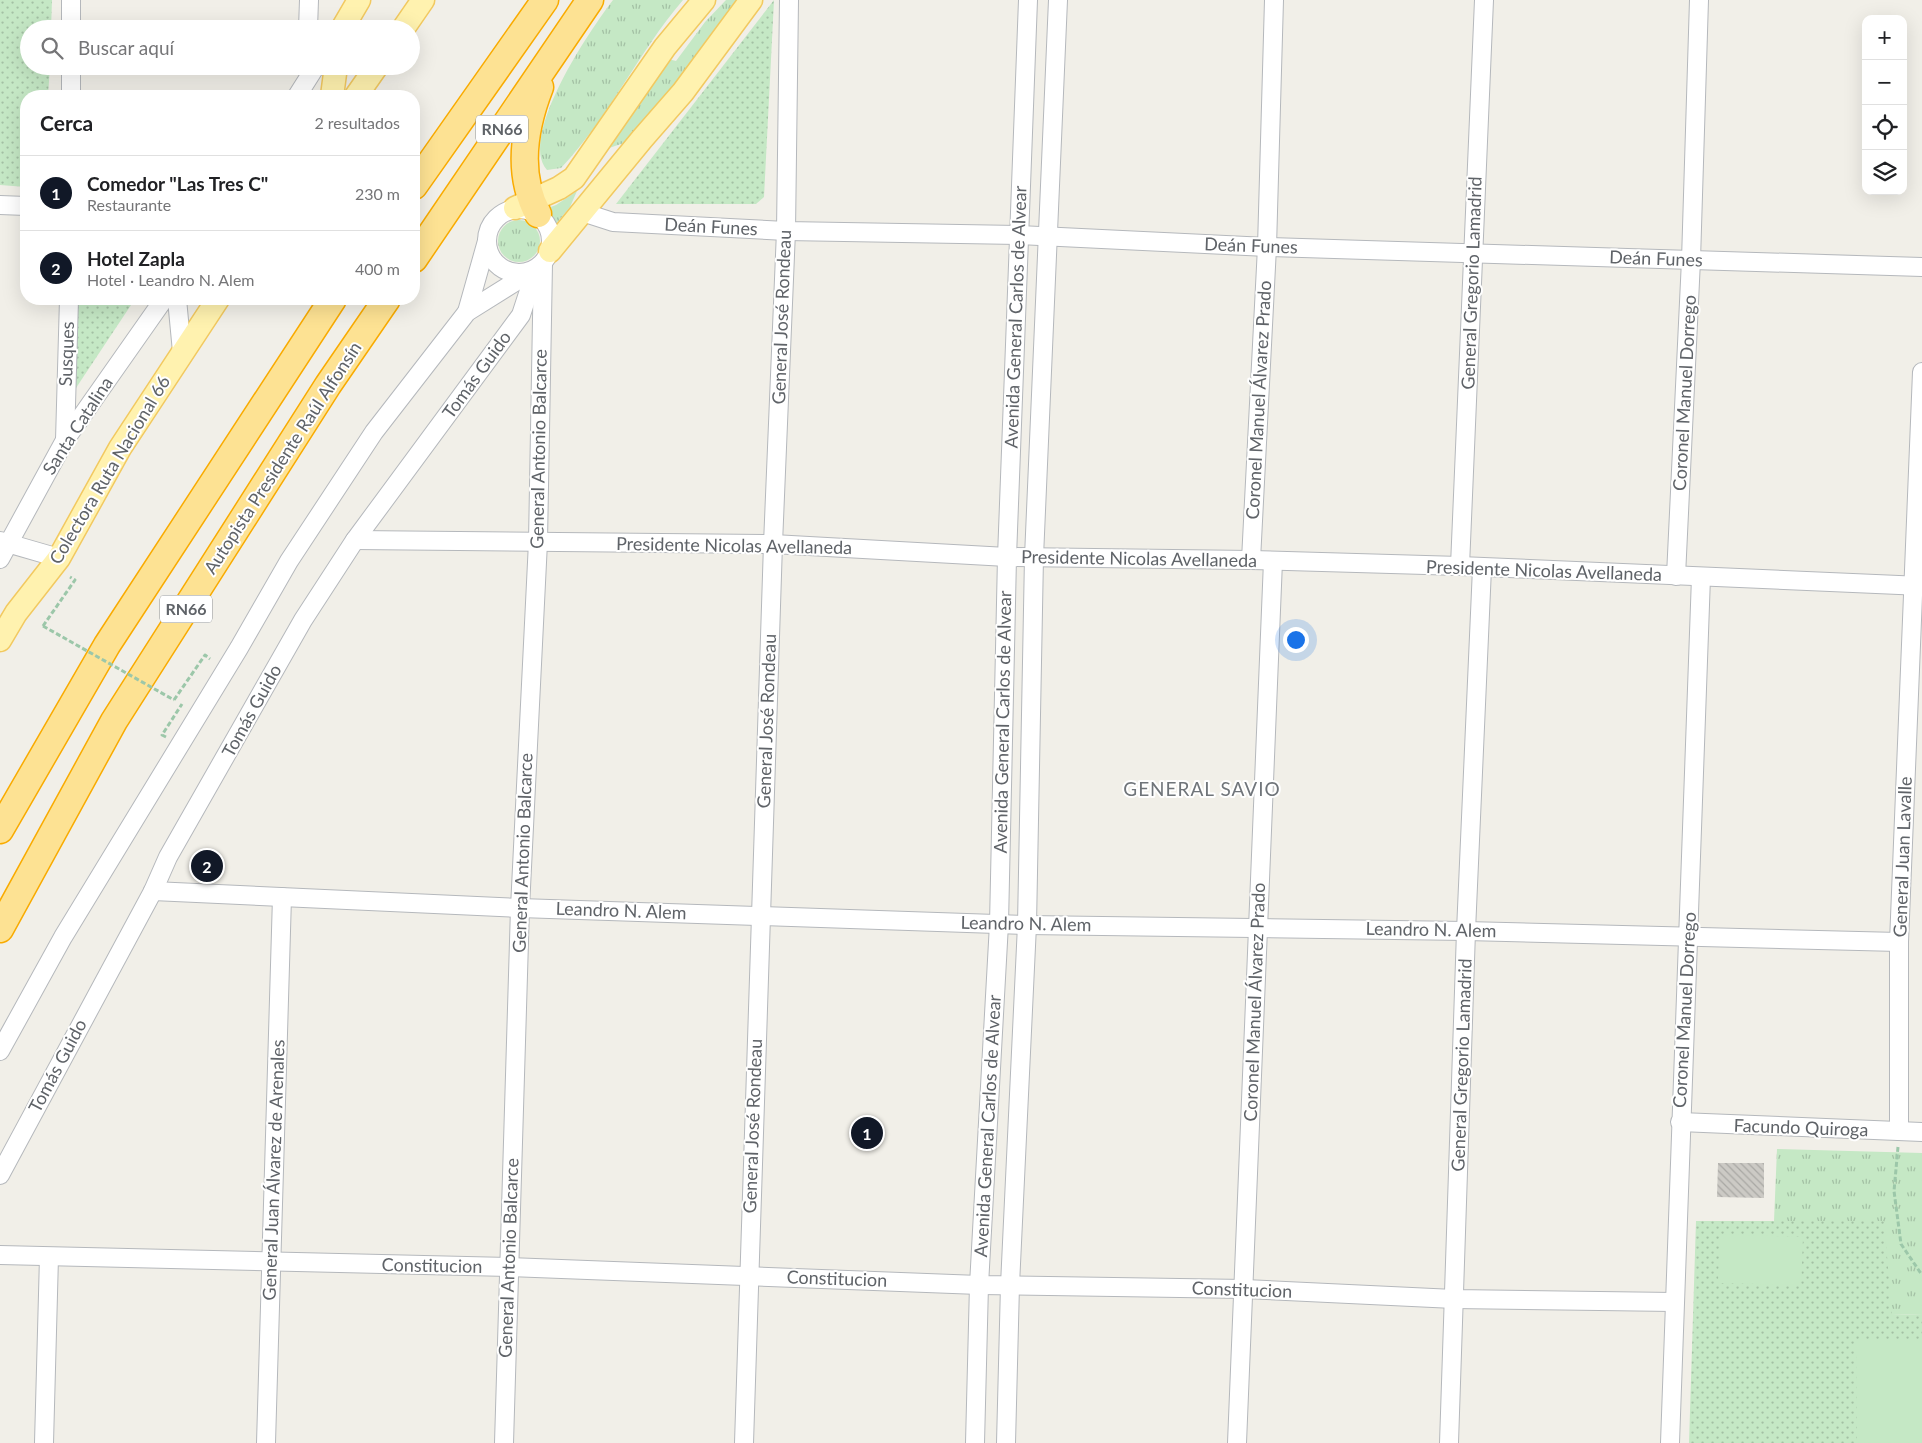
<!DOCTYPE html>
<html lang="es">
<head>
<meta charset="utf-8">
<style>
  :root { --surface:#fff; --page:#f2f2f2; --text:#202124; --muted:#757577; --line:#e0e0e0; --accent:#111827 }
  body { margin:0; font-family:Lato,sans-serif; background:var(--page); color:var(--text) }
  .controls { position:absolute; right:15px; top:15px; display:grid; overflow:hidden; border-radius:10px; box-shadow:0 5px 20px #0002 }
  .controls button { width:45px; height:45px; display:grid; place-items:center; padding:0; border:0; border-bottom:1px solid var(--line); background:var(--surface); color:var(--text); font:25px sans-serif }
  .you { position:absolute; left:1295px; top:639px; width:18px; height:18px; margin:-12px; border:4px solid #fff; border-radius:50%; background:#1a73e8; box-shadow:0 0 0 8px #1a73e833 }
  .badge { display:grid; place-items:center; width:32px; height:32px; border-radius:50%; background:var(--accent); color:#fff; font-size:16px; font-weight:700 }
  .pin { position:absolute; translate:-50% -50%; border:2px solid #fff; box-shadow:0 1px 5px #0006 }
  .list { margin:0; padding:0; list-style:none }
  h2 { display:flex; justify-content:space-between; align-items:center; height:65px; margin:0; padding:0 20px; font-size:21px }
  h2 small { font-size:16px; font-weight:400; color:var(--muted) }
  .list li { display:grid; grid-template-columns:32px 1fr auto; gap:15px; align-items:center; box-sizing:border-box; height:75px; padding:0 20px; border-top:1px solid var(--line) }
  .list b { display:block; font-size:19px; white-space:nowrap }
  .list p { margin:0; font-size:16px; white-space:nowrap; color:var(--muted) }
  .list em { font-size:16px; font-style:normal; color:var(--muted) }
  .icon { flex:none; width:28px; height:28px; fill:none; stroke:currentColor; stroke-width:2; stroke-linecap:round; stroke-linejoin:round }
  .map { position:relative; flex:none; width:1922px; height:1443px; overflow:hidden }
  .search { position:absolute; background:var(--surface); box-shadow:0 5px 20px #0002; left:20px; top:20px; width:400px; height:55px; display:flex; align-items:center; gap:12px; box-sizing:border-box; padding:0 18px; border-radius:28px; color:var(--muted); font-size:19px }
  .panel { position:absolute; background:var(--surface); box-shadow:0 5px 20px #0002; left:20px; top:90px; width:400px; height:215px; border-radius:20px }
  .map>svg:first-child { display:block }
</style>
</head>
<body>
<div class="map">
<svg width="1922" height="1443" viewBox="0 0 1922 1443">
  <defs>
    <pattern id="grass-tufts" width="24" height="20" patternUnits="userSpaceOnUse" patternTransform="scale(1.25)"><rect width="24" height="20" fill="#c5e8c5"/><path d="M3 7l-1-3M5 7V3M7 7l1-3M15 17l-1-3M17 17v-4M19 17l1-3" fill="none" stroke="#a3c0a4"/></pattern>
    <pattern id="park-dots" width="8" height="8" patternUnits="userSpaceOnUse" patternTransform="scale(1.25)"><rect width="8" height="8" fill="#c5e8c5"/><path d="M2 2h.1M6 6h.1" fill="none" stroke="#a3c0a4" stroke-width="1.8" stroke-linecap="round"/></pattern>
    <pattern id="building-back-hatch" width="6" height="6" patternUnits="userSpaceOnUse" patternTransform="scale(1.25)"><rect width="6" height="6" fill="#cccac5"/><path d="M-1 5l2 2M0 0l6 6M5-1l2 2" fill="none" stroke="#a9a8a4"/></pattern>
  </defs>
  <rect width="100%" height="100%" fill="#f1efe8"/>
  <g fill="url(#grass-tufts)">
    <path d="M613,0H683C637,54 610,116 561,168L547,170C518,136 590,30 613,0Z"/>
    <polygon points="726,0 737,0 676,86 624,143 609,148 668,59 676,61 705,22"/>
    <polygon points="577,191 570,207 555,225 548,208 556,205"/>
    <circle cx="519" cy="241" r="21"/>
    <polygon points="1777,1149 1922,1153 1922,1315 1892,1314 1774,1221"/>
  </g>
  <g fill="url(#park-dots)">
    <polygon points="0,0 52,0 51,29 29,29 29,66 50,66 48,96 26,96 26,187 0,185"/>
    <polygon points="774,0 764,197 756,204 616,204"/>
    <polygon points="76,299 135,299 70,397"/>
    <polygon points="1696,1221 1884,1221 1892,1314 1922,1315 1922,1443 1689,1443"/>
  </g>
  <g fill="#c5e8c5">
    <polygon points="1720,1234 1803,1237 1801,1285 1718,1283"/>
    <polygon points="1856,1339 1922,1339 1922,1443 1857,1443"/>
  </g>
  <polygon fill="url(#building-back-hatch)" points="1718,1163 1764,1163 1764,1198 1717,1197"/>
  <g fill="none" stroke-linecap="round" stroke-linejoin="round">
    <defs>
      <g id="minor">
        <polyline points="71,0 71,29"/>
        <polyline points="308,29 309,0"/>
        <polyline points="71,66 71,96"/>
        <polyline points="297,96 316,66"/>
        <polyline points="0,205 26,206"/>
        <circle cx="519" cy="241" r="32"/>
        <polyline points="582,212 613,222 786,231 1019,235 1267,247 1922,267"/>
        <polyline points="177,299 182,352"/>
        <polyline points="467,312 487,241"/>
        <polyline points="65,440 69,299"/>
        <polyline points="355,540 773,544 1007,557 1251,560 1460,566 1922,586"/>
        <polyline points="0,541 59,558"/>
        <polyline points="0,559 65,440 164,299"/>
        <polyline points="1251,560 1267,247 1274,0"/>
        <polyline points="1460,566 1484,0"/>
        <polyline points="1676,576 1691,260 1699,0"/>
        <polyline points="153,891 520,908 1027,925 1466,931 1899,942"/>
        <polyline points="0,1051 63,937 239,648 289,561 374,432 467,312 531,272"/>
        <polyline points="1680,1122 1922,1132"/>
        <polyline points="1899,1131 1899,942 1922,372"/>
        <polyline points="0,1175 153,891 168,857 303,620 355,540 521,315 536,269"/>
        <polyline points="0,1255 509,1267 979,1285 1245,1289 1454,1299 1674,1302"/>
        <polyline points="44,1443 49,1257"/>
        <polyline points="266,1443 282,897"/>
        <polyline points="504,1443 520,908 538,542 543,263"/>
        <polyline points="744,1443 773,544 786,231 789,0"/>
        <polyline points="975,1443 979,1285 999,924 1007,557 1028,0"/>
        <polyline points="1006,1443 1010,1285 1027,925 1034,557 1058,0"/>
        <polyline points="1237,1443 1273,561"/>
        <polyline points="1449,1443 1466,931 1482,568"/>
        <polyline points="1670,1443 1701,577"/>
      </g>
      <g id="major">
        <polyline points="342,29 359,0"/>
        <polyline points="403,29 423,0"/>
        <polyline points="332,96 336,66"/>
        <polyline points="356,96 377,66"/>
        <polyline points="515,208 559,188 574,178 665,47 704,0"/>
        <polyline points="550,251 642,139 683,92 751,0"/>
        <polyline points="0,640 16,613 59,558 120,448 218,299"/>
      </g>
      <g id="highway">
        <polyline points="414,186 545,0"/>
        <path d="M538,214C516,173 524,128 540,87"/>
        <polyline points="414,259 590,0"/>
        <polyline points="0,830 107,645 333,299"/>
        <polyline points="0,929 114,721 328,385 387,299"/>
      </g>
    </defs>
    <use href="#minor" stroke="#b5b8bc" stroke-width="20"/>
    <use href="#major" stroke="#f2c960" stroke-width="25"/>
    <use href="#highway" stroke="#f9ab00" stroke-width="29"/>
    <g stroke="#9cc7a9" stroke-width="3" stroke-dasharray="5 2.5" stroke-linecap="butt">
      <polyline points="43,626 75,580 70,577"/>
      <polyline points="174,700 205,655 210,659"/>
      <polyline points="166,737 162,735 182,704"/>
      <polyline points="1898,1147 1894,1191 1901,1244 1922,1275"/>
    </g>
    <use href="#minor" stroke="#fff" stroke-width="18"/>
    <use href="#major" stroke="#fff2af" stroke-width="22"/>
    <use href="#highway" stroke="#fde293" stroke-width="26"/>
    <polyline stroke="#9cc7a9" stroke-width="3" stroke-dasharray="5 2.5" stroke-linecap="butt" points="43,626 174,700"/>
  </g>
  <g text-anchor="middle" stroke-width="4" stroke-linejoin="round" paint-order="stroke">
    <g fill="#fff" stroke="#8f9295" stroke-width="1">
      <rect x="476" y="115.5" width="52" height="27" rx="4"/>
      <rect x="160" y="595.5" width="52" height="27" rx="4"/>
    </g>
    <g font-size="16" font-weight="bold" fill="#5f6368">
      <text x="502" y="135">RN66</text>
      <text x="186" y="615">RN66</text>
    </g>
    <g font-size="18" fill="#5f6368" stroke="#fff">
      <text transform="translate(711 227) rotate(3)" y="6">Deán Funes</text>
      <text transform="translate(1251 246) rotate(2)" y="6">Deán Funes</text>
      <text transform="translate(1656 259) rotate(2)" y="6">Deán Funes</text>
      <text transform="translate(1472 283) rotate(-88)" y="6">General Gregorio Lamadrid</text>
      <text transform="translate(782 317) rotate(-88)" y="6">General José Rondeau</text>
      <text transform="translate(1016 317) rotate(-88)" y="6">Avenida General Carlos de Alvear</text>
      <text transform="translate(67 354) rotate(-88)" y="6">Susques</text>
      <text transform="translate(477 375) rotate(-54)" y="6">Tomás Guido</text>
      <text transform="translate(1685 393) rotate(-87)" y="6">Coronel Manuel Dorrego</text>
      <text transform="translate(1259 400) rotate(-87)" y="6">Coronel Manuel Álvarez Prado</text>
      <text transform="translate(78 426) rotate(-57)" y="6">Santa Catalina</text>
      <text transform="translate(539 449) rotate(-89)" y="6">General Antonio Balcarce</text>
      <text transform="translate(283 458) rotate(-57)" y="6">Autopista Presidente Raúl Alfonsín</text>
      <text transform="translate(110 470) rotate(-59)" y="6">Colectora Ruta Nacional 66</text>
      <text transform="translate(734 546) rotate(1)" y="6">Presidente Nicolas Avellaneda</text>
      <text transform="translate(1139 559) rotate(1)" y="6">Presidente Nicolas Avellaneda</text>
      <text transform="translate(1544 571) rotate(2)" y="6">Presidente Nicolas Avellaneda</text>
      <text transform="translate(252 711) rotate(-61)" y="6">Tomás Guido</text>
      <text transform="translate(767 721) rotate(-88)" y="6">General José Rondeau</text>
      <text transform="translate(1003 722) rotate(-89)" y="6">Avenida General Carlos de Alvear</text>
      <text transform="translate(523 853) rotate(-88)" y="6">General Antonio Balcarce</text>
      <text transform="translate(1903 857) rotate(-88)" y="6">General Juan Lavalle</text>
      <text transform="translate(621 911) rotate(2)" y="6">Leandro N. Alem</text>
      <text transform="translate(1026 924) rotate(1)" y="6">Leandro N. Alem</text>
      <text transform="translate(1431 930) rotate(1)" y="6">Leandro N. Alem</text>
      <text transform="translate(1255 1002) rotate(-88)" y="6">Coronel Manuel Álvarez Prado</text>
      <text transform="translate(1685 1010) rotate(-87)" y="6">Coronel Manuel Dorrego</text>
      <text transform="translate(1462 1065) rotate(-88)" y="6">General Gregorio Lamadrid</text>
      <text transform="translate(58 1066) rotate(-62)" y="6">Tomás Guido</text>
      <text transform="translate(753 1126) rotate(-88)" y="6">General José Rondeau</text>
      <text transform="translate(988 1126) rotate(-87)" y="6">Avenida General Carlos de Alvear</text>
      <text transform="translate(1801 1128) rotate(2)" y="6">Facundo Quiroga</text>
      <text transform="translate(274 1170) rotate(-88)" y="6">General Juan Álvarez de Arenales</text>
      <text transform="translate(509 1258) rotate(-88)" y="6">General Antonio Balcarce</text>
      <text transform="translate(432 1266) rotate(1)" y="6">Constitucion</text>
      <text transform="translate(837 1279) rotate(2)" y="6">Constitucion</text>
      <text transform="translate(1242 1290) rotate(2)" y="6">Constitucion</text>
    </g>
    <g font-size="19" letter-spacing="1" fill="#70757a" stroke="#fff">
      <text x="1202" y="796">GENERAL SAVIO</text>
    </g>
  </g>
</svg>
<div class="controls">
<button>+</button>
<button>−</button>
<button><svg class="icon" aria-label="locate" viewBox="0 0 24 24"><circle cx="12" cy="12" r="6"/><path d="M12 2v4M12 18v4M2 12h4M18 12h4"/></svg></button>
<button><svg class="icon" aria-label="layers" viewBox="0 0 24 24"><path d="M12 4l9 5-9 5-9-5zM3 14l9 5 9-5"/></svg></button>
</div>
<div class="you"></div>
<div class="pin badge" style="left:867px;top:1133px">1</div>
<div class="pin badge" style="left:207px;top:866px">2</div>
<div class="search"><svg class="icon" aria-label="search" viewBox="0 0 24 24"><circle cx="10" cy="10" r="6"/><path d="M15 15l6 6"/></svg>Buscar aquí</div>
<section class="panel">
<h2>Cerca<small>2 resultados</small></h2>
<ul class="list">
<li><span class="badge">1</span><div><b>Comedor &quot;Las Tres C&quot;</b><p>Restaurante</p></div><em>230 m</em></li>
<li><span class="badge">2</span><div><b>Hotel Zapla</b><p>Hotel · Leandro N. Alem</p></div><em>400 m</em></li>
</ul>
</section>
</div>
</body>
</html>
